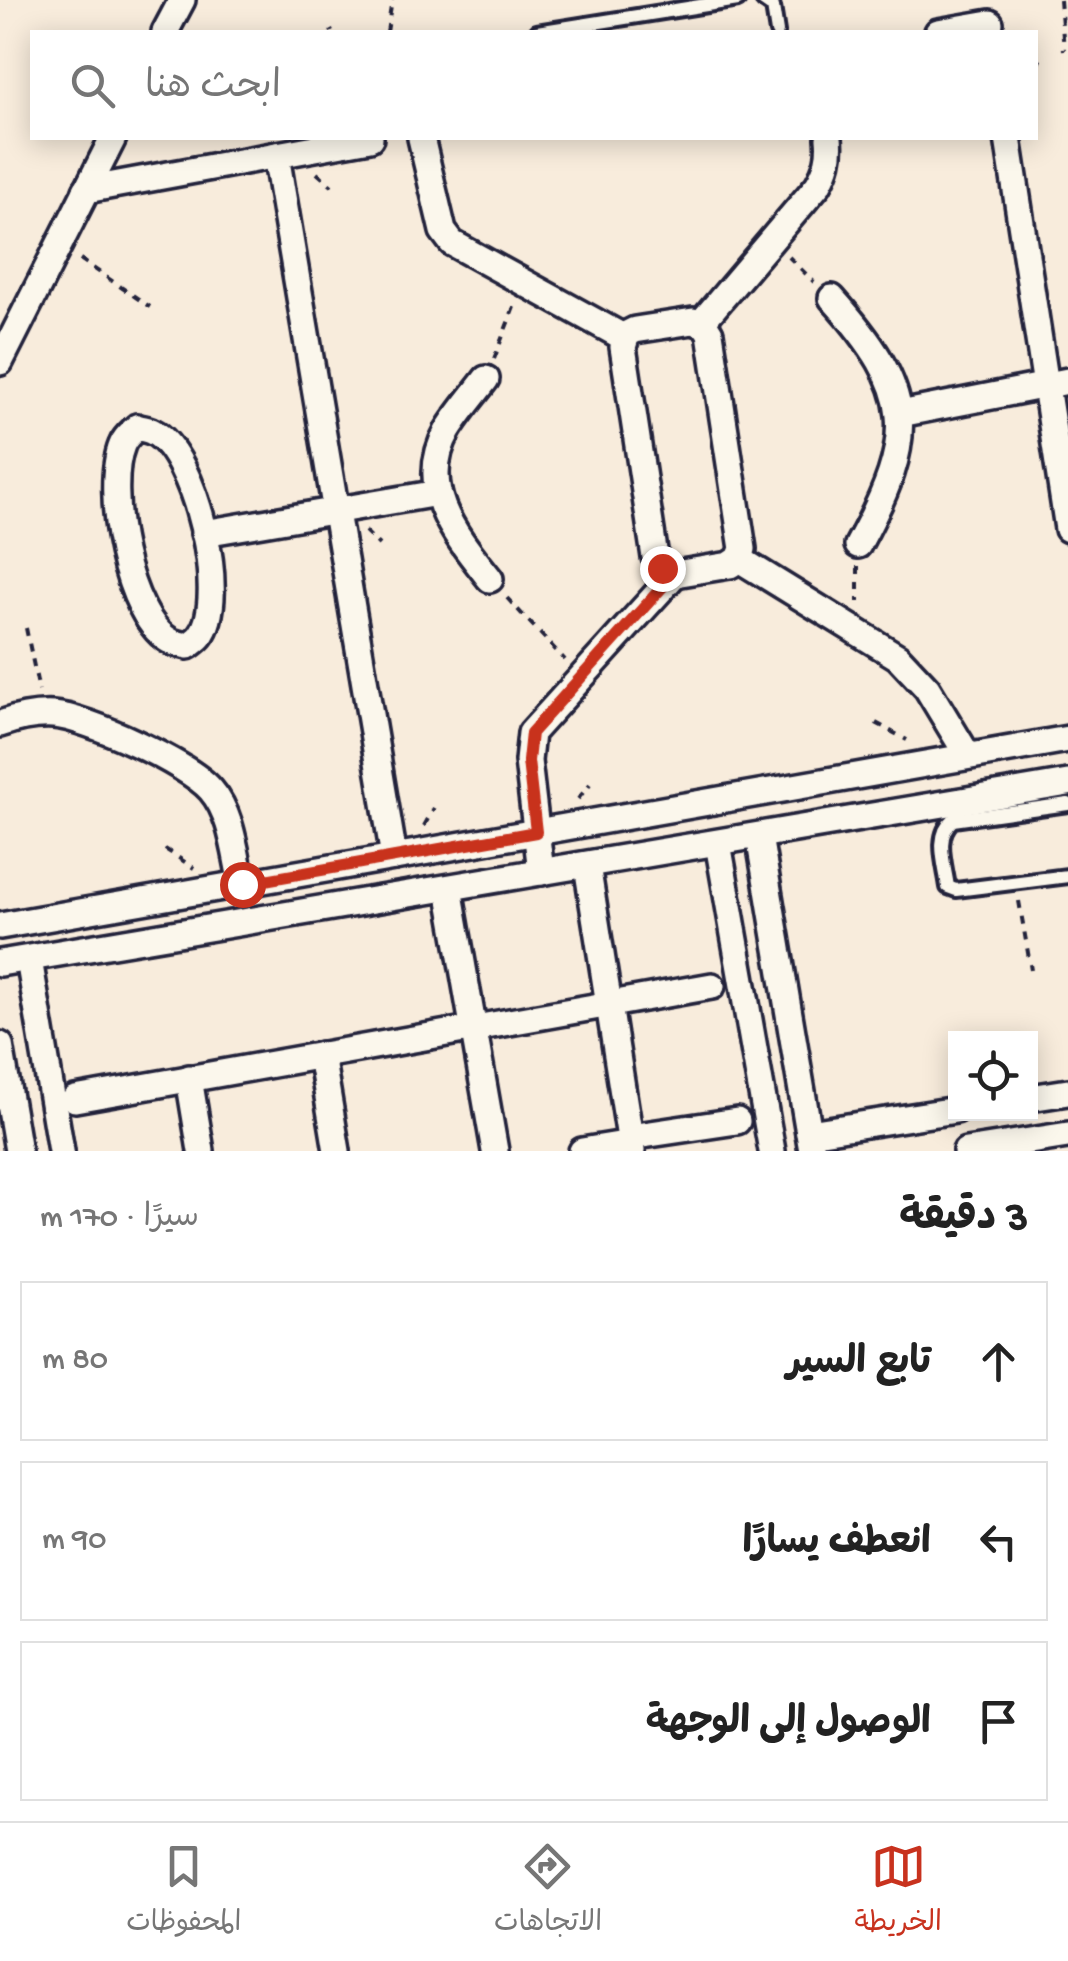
<!DOCTYPE html>
<html lang="ar">
<head>
<meta charset="utf-8">
<style>
  :root { --surface:#fff; --page:#f6f6f6; --text:#222; --muted:#767676; --line:#e0e0e0; --accent:#c8321e }
  body { margin:0; font-family:"Gochi Hand","Playpen Sans Arabic",sans-serif; background:var(--page); color:var(--text); direction:rtl }
  .controls { position:absolute; right:30px; bottom:30px; display:grid; overflow:hidden; border-radius:0px; box-shadow:0 5px 25px #0003 }
  .controls button { width:90px; height:90px; display:grid; place-items:center; padding:0; border:0; border-bottom:2px solid var(--line); background:var(--surface); color:var(--text); font:50px sans-serif }
  .stop { position:absolute; width:30px; height:30px; margin:-22px; border:8px solid #c8321e; border-radius:50%; background:#fff }
  .stop.end { background:#c8321e; border-color:#fff; box-shadow:0 2px 10px #0008 }
  .list { margin:0; padding:0; list-style:none }
  h2 { display:flex; justify-content:space-between; align-items:center; height:130px; margin:0; padding:0 40px; font-size:42px }
  h2 small { font-size:32px; font-weight:400; color:var(--muted) }
  .list li { display:grid; grid-template-columns:65px 1fr auto; gap:30px; align-items:center; box-sizing:border-box; height:160px; margin:0 20px 20px; padding:0 20px; border:2px solid var(--line); border-radius:0px }
  .list b { display:block; font-size:38px; white-space:nowrap }
  .list em { font-size:32px; font-style:normal; color:var(--muted) }
  .icon { flex:none; width:55px; height:55px; fill:none; stroke:currentColor; stroke-width:2; stroke-linecap:round; stroke-linejoin:round }
  .map { position:relative; flex:none; width:1068px; height:1151px; overflow:hidden; direction:ltr }
  .search { position:absolute; background:var(--surface); box-shadow:0 5px 25px #0003; left:30px; right:30px; top:30px; height:110px; display:flex; align-items:center; gap:25px; box-sizing:border-box; padding:0 35px; border-radius:0px; color:var(--muted); font-size:38px }
  .sheet { height:670px; background:var(--surface) }
  nav { display:flex; justify-content:space-around; align-items:center; box-sizing:border-box; height:140px; border-top:2px solid var(--line); background:var(--surface); font-size:28px; color:var(--muted) }
  nav a { display:grid; justify-items:center; gap:5px }
  nav .on { color:var(--accent) }
  .map>svg:first-child { display:block }
</style>
</head>
<body>
<div class="map">
<svg width="1068" height="1151" viewBox="0 0 1068 1151">
  <rect width="100%" height="100%" fill="#f8ecdc"/>
  <filter id="ink" filterUnits="userSpaceOnUse"><feTurbulence type="fractalNoise" baseFrequency=".01" numOctaves="2"/><feDisplacementMap in="SourceGraphic" scale="20" xChannelSelector="R" yChannelSelector="G"/><feConvolveMatrix kernelMatrix="1 2 1 2 8 2 1 2 1" color-interpolation-filters="sRGB"/></filter>
  <g filter="url(#ink)">
    <g fill="none" stroke-linecap="round" stroke-linejoin="round">
      <defs>
        <g id="lane">
          <polyline points="763,0 773,7 777,32"/>
          <polyline points="537,32 738,0"/>
          <path d="M1068,804L953,820C934,836 945,864 948,887L956,890L1068,876"/>
        </g>
        <g id="street">
          <polyline points="165,32 182,0"/>
          <polyline points="938,32 990,23"/>
          <polyline points="421,138 443,231 452,243 625,338"/>
          <polyline points="1008,138 1068,529"/>
          <polyline points="276,155 394,857"/>
          <polyline points="86,190 370,138"/>
          <path d="M832,298C916,392 918,435 858,545"/>
          <polygon points="693,321 705,325 710,333 743,549 739,559 730,565 675,574 662,568 655,557 623,347 627,334 635,330"/>
          <path d="M701,323L818,185C827,169 831,156 829,138"/>
          <polyline points="0,362 113,138"/>
          <path d="M486,379C474,395 459,412 448,430C415,488 456,536 490,579"/>
          <polyline points="900,414 1068,381"/>
          <path d="M137,427C142,429 148,429 153,432C195,453 230,599 200,636C197,640 192,643 188,646C183,645 177,644 172,642C126,619 104,489 122,445C125,437 131,433 137,427Z"/>
          <polyline points="204,533 438,493"/>
          <polyline points="739,559 898,657 927,688 968,756"/>
          <path d="M0,724C17,718 35,714 53,715C87,717 189,764 211,790C232,814 235,853 242,884"/>
          <polyline points="759,836 812,1151"/>
          <polyline points="718,843 772,1151"/>
          <polyline points="587,865 632,1151"/>
          <polyline points="541,872 528,761 531,733 675,574"/>
          <polyline points="449,888 495,1151"/>
          <polyline points="0,926 1068,739"/>
          <polyline points="29,959 61,1151"/>
          <polyline points="0,963 1068,783"/>
          <polyline points="0,1045 18,1151"/>
          <polyline points="321,1055 337,1151"/>
          <polyline points="189,1078 201,1151"/>
          <polyline points="1030,1098 1068,1092"/>
          <polyline points="75,1099 712,986"/>
          <polyline points="809,1133 956,1110"/>
          <polyline points="630,1137 737,1121"/>
          <polyline points="582,1151 631,1143"/>
          <polyline points="966,1151 1068,1135"/>
        </g>
      </defs>
      <use href="#lane" stroke="#22223b" stroke-width="20"/>
      <use href="#street" stroke="#22223b" stroke-width="32"/>
      <g stroke="#22223b" stroke-width="4" stroke-dasharray="8 8" stroke-linecap="butt">
        <polyline points="1060,0 1064,50"/>
        <polyline points="331,30 332,32"/>
        <polyline points="387,32 392,0"/>
        <polyline points="1036,59 1041,62"/>
        <polyline points="317,173 332,186"/>
        <polyline points="789,257 814,282"/>
        <polyline points="80,259 150,307"/>
        <polyline points="494,359 514,307"/>
        <polyline points="365,531 379,545"/>
        <polyline points="858,566 858,602"/>
        <polyline points="507,598 565,660"/>
        <polyline points="26,628 39,691"/>
        <polyline points="876,723 907,740"/>
        <polyline points="578,799 590,784"/>
        <polyline points="424,826 434,808"/>
        <polyline points="165,849 194,868"/>
        <polyline points="1019,901 1031,970"/>
      </g>
      <use href="#lane" stroke="#fbf7ec" stroke-width="12"/>
      <use href="#street" stroke="#fbf7ec" stroke-width="25"/>
    </g>
  </g>
  <g fill="none" stroke-linecap="round" stroke-linejoin="round" filter="url(#ink)">
    <polyline stroke="#c8321e" stroke-width="12" points="242,884 536,832 528,761 531,733 674,574 662,568"/>
  </g>
</svg>
<div class="controls">
<button><svg class="icon" aria-label="locate" viewBox="0 0 24 24"><circle cx="12" cy="12" r="6"/><path d="M12 2v4M12 18v4M2 12h4M18 12h4"/></svg></button>
</div>
<div class="stop" style="left:242px;top:884px"></div>
<div class="stop end" style="left:662px;top:568px"></div>
<div class="search"><svg class="icon" aria-label="search" viewBox="0 0 24 24"><circle cx="10" cy="10" r="6"/><path d="M15 15l6 6"/></svg>ابحث هنا</div>
</div>
<section class="sheet">
<h2>3 دقيقة<small>سيرًا · 170 m</small></h2>
<ul class="list">
<li><svg class="icon" aria-label="ahead" viewBox="0 0 24 24"><path d="M12 20V5M6 11l6-6 6 6"/></svg><div><b>تابع السير</b></div><em>80 m</em></li>
<li><svg class="icon" aria-label="left" viewBox="0 0 24 24"><path d="M17 20v-9H6M10 6l-5 5 5 5"/></svg><div><b>انعطف يسارًا</b></div><em>90 m</em></li>
<li><svg class="icon" aria-label="arrive" viewBox="0 0 24 24"><path d="M6 21V4h12l-3 4 3 4H6"/></svg><div><b>الوصول إلى الوجهة</b></div></li>
</ul>
</section>
<nav>
<a class="on"><svg class="icon" aria-label="map" viewBox="0 0 24 24"><path d="M3 6l6-2 6 2 6-2v14l-6 2-6-2-6 2zM9 4v14M15 6v14"/></svg>الخريطة</a>
<a><svg class="icon" aria-label="directions" viewBox="0 0 24 24"><path d="M12 3l9 9-9 9-9-9zM9 14v-3h6M13 9l2 2-2 2"/></svg>الاتجاهات</a>
<a><svg class="icon" aria-label="saved" viewBox="0 0 24 24"><path d="M7 4h10v16l-5-4-5 4z"/></svg>المحفوظات</a>
</nav>
</body>
</html>
